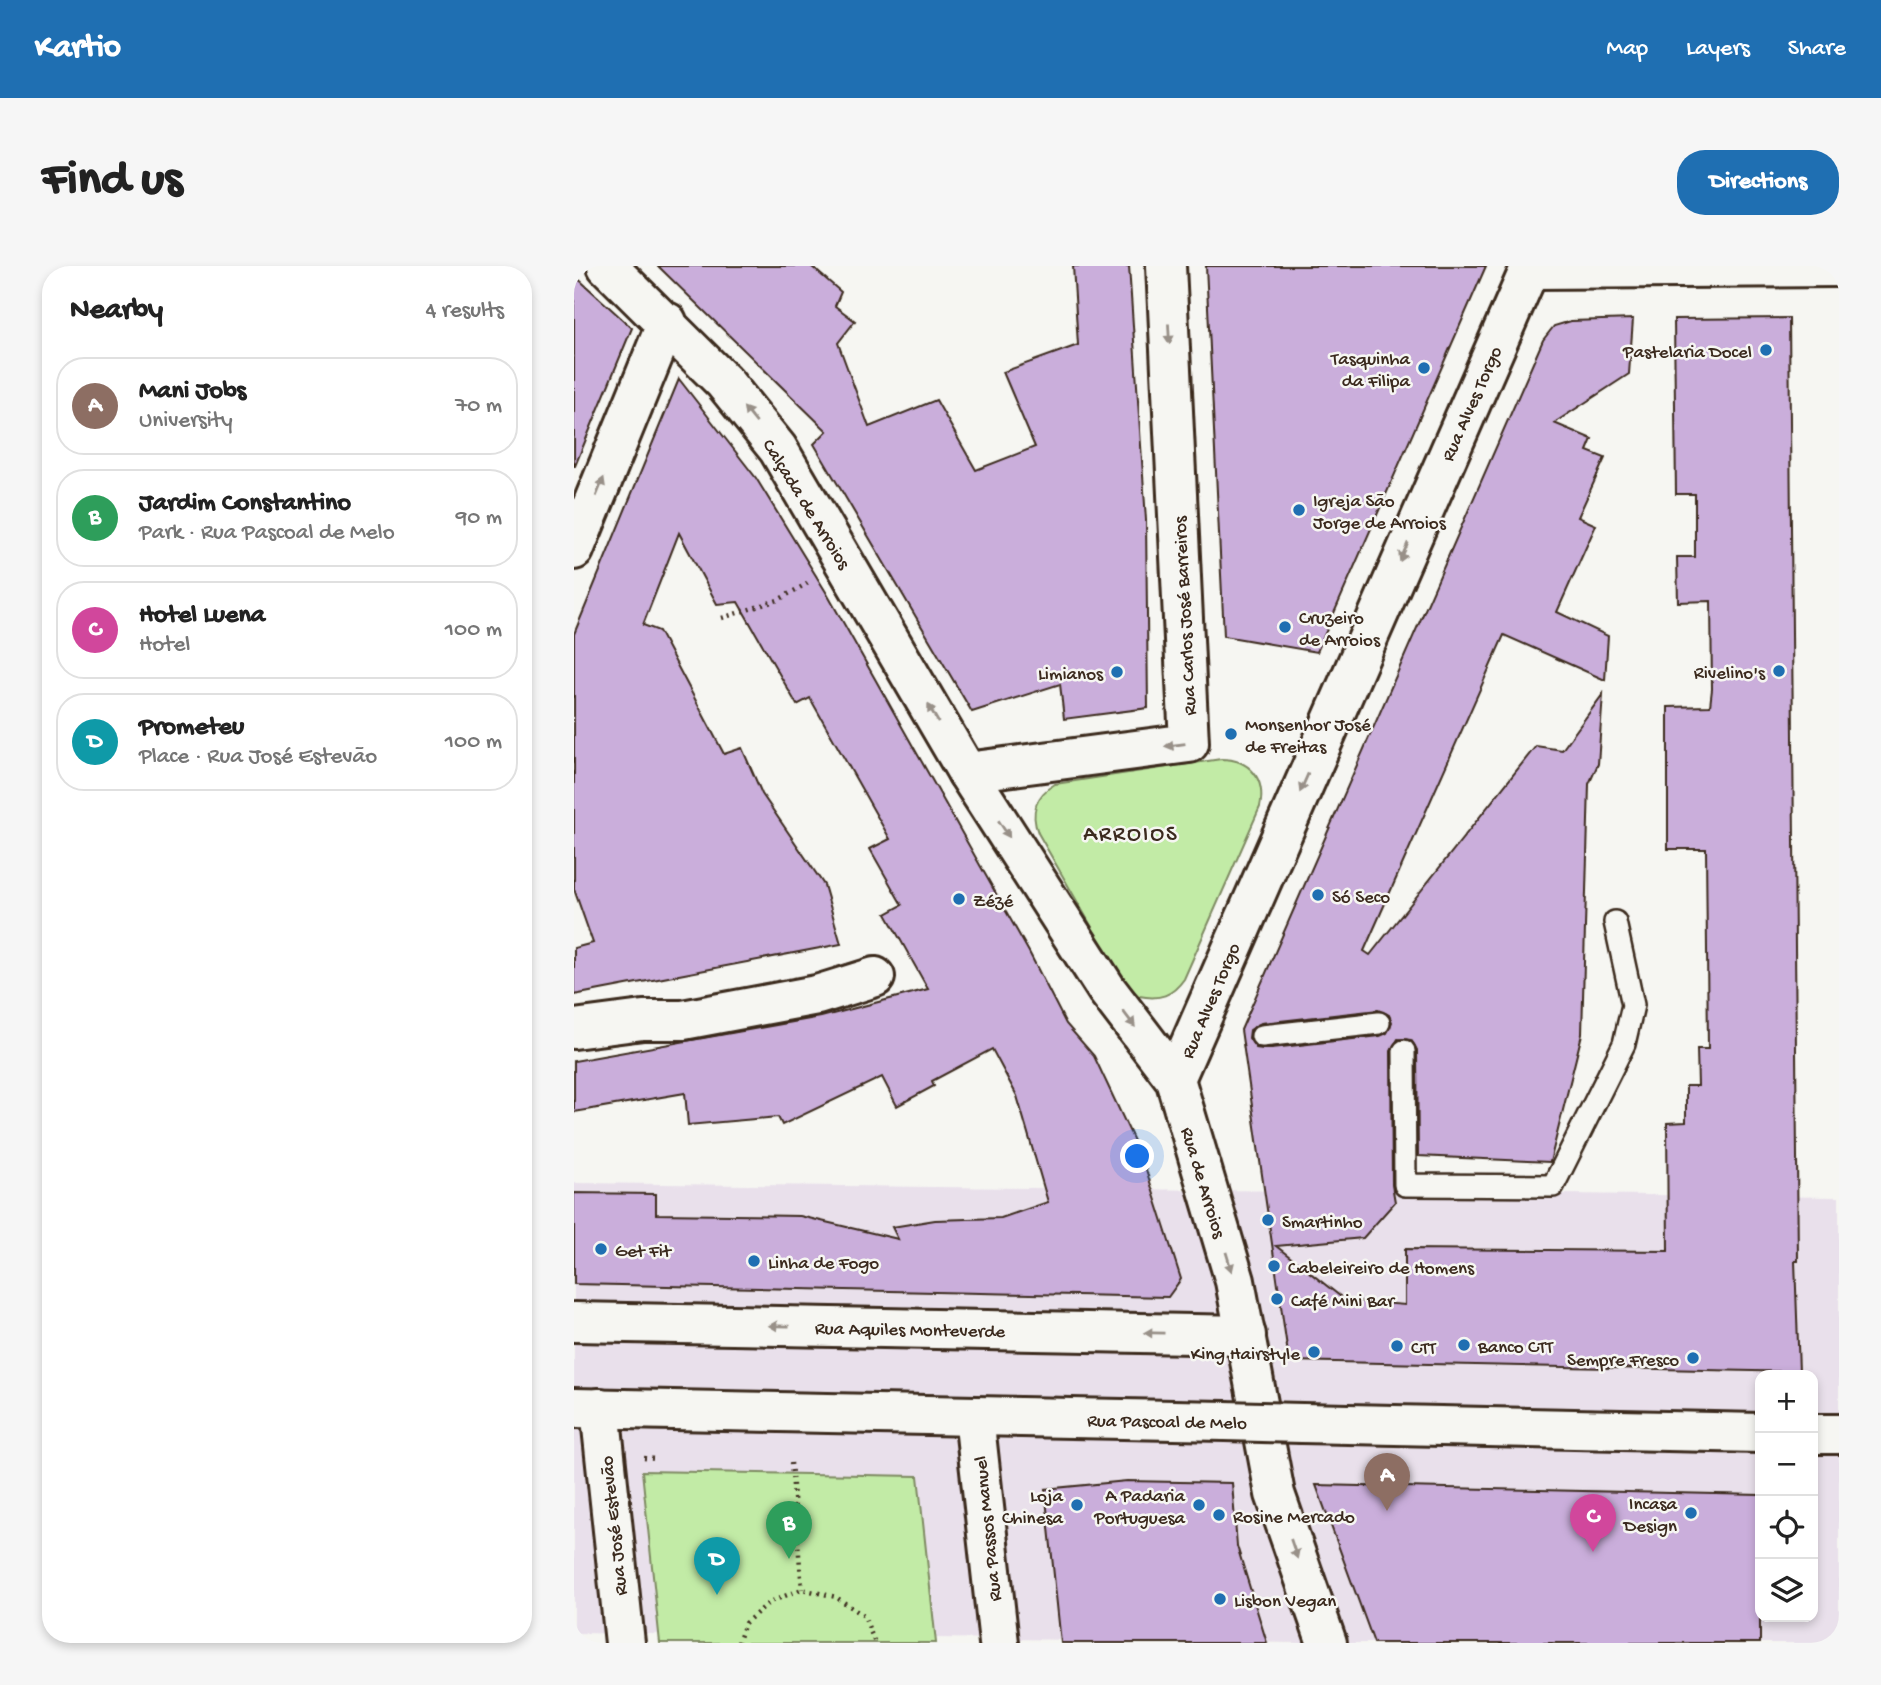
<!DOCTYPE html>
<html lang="en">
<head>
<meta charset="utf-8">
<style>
  :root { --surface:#fff; --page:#f6f6f6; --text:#222; --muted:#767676; --line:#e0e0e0; --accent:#1f6fb2 }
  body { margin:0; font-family:"Gochi Hand",sans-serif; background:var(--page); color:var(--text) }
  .controls { position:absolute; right:21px; bottom:21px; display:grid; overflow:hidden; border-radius:14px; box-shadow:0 4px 10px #0003 }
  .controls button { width:63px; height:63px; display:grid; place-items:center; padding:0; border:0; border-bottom:2px solid var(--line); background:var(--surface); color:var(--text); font:35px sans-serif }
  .you { position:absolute; left:564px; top:891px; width:24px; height:24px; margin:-18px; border:5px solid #fff; border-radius:50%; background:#1a73e8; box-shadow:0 0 0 10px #1a73e833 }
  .badge { display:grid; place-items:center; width:46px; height:46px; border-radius:50%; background:var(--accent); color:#fff; font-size:23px; font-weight:700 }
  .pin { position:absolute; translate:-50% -58px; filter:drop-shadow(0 2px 4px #0008) }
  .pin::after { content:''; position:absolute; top:37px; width:24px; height:21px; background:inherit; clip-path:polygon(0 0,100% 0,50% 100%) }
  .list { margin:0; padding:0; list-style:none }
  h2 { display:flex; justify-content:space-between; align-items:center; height:91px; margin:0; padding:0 28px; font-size:30px }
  h2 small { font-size:23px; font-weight:400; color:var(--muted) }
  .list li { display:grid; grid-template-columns:46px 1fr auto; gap:21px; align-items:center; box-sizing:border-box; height:98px; margin:0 14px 14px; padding:0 14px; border:2px solid var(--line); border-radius:28px }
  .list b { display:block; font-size:26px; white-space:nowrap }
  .list p { margin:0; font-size:23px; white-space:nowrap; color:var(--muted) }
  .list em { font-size:23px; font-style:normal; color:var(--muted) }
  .icon { flex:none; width:38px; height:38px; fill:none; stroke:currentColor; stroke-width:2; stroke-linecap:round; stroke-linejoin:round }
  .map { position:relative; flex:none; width:1265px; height:1377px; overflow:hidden; border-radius:28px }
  header { display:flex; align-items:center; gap:42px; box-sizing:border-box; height:98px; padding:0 35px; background:var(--accent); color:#fff }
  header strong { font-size:33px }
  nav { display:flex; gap:38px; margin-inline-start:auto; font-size:24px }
  .intro { display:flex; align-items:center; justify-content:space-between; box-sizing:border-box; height:168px; padding:0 42px }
  h1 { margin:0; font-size:49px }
  .button { padding:18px 32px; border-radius:28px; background:var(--accent); color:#fff; font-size:24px; font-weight:700 }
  main { display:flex; gap:42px; padding:0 42px }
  aside { flex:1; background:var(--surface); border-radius:28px; box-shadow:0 4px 10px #0003 }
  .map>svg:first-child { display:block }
</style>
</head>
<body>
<header>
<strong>Kartio</strong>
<nav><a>Map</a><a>Layers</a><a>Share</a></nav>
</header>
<div class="intro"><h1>Find us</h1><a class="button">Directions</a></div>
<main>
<aside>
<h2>Nearby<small>4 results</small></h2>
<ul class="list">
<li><span class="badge" style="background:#8d6e63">A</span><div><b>Mani Jobs</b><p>University</p></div><em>70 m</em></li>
<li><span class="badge" style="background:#2e9e5b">B</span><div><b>Jardim Constantino</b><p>Park · Rua Pascoal de Melo</p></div><em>90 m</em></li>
<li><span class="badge" style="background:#d1479c">C</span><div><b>Hotel Luena</b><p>Hotel</p></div><em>100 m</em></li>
<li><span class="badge" style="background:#0f9aa8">D</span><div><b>Prometeu</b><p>Place · Rua José Estevão</p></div><em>100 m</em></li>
</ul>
</aside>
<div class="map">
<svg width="1265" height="1377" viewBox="0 0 1265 1377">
  <rect width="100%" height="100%" fill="#f6f6f2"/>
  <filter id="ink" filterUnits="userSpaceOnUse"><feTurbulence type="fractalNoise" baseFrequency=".0143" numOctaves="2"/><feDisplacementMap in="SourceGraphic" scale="14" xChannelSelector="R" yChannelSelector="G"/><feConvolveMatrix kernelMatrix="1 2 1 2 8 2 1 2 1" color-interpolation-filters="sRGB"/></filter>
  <g filter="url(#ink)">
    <path fill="#e9e0eb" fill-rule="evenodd" d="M0,917L1265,931V1377H726L0,1367ZM1186,1109H1239V1351H1186Z"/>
    <g fill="#c2eba6" stroke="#7e8a62" stroke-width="2">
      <path d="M647,493C676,493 692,513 686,541L610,713C598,730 586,734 565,730L547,712L464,567C456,546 462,529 481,518Z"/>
      <polygon points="68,1205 344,1210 362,1377 86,1377"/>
    </g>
    <g fill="#caaedb" stroke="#3b2a1e" stroke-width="2" fill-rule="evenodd">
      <polygon points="84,0 237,0 267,26 261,40 281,55 264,77 295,161 362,134 402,204 461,181 429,106 504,79 499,0 555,0 572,254 574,442 490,453 486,418 398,446 240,178 253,165"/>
      <polygon points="632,0 912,0 743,386 650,370"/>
      <polygon points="0,9 58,62 1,200 0,200"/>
      <path d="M1215,52L1224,995H1221L1225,1106L715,1095L667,764L969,74L980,60L997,55L1059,53L1055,108L980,157L1018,173L1013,185L1031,192L1004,251L1022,259L983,346L1034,370L1031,414L930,369L790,685L796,689L962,480L988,484L1029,428L1024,498L1015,518L1008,768L976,896L844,890L843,784L837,774L824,773L817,785L818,919L821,936L789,972L702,980L771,1034L831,1039V983L1094,985L1093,857L1112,856V820H1124L1123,783H1134L1132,583H1094V441L1136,440L1138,423L1137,335L1104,336L1103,291H1121V228H1102L1100,53ZM804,744L815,749L818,756L813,767L806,770L689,783L682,782L675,772L676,764L687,757Z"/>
      <polygon points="105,113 182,212 252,326 455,686 492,758 520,790 569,894 607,1013 594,1031 0,1018 0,927 82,928 82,948 226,950 324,973 318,961 361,954 427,952 474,936 443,830 418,783 358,815 360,820 323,840 308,811 208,859 204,851 114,859 111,827 0,846 0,795 247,751 354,723 312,648 328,639 296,583 316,573 236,432 223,439 164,336 143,338 105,267 69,359 85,365 150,488 168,482 188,528 250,619 267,678 0,729 0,682 19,677 0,623 0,368"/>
      <polygon points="553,1215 658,1217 663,1280 693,1377 487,1377 471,1223"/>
      <polygon points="742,1219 1186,1229 1186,1377 800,1377"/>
    </g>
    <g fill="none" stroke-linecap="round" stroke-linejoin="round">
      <defs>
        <g id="lane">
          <polyline points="688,770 805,757"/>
          <polyline points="830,785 831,919 979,920 1050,778 1059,739 1041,656"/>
        </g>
        <g id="street">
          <polyline points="33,0 150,116 204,183 393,506 533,724 601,813 661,1015 701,1228 753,1377"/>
          <polyline points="956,3 1265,1"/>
          <polyline points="0,284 93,56"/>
          <polyline points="393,506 615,477 592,0"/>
          <polyline points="0,763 69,754 109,754 243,729 301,711"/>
          <polyline points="601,813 957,0"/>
          <polyline points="0,1056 672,1069"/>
          <polyline points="26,1142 51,1377"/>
          <polyline points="400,1150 425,1377"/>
        </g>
        <g id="secondary">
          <polyline points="0,1142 651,1155"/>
          <polyline points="728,1157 1186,1167"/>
          <polyline points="1239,1168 1265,1168"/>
        </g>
      </defs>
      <use href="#lane" stroke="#3b2a1e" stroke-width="26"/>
      <use href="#street" stroke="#3b2a1e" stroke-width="44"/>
      <use href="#secondary" stroke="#3b2a1e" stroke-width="44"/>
      <g stroke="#3b2a1e" stroke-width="4.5" stroke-dasharray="2 5" stroke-linecap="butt">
        <polyline points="148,352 204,334 234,317"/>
        <polyline points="70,1192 81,1193"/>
        <polyline points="217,1197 228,1323"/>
        <polyline points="164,1377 171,1357 196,1336 228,1323 262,1331 290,1350 301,1377"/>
      </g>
      <use href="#lane" stroke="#f6f6f2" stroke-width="21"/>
      <use href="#street" stroke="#f6f6f2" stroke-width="38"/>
      <use href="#secondary" stroke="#f6f6f2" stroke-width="38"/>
      <defs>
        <polyline id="secondary-bridge" points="651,1155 728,1157"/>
      </defs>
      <use href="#secondary-bridge" stroke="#3b2a1e" stroke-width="44" stroke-linecap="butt"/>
      <use href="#secondary-bridge" stroke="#f6f6f2" stroke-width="38"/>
    </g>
    <defs><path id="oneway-solid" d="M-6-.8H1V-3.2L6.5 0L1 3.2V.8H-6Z" transform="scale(1.75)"/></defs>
    <g fill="#989088">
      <use href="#oneway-solid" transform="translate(595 68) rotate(87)"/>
      <use href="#oneway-solid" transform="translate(176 149) rotate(-129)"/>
      <use href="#oneway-solid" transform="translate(26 221) rotate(-68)"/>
      <use href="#oneway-solid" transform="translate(830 286) rotate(114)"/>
      <use href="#oneway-solid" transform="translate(359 447) rotate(-120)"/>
      <use href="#oneway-solid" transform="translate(601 479) rotate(172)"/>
      <use href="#oneway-solid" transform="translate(730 517) rotate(114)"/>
      <use href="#oneway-solid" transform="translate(430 563) rotate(57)"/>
      <use href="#oneway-solid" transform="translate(555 753) rotate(53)"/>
      <use href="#oneway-solid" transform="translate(655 996) rotate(73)"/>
      <use href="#oneway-solid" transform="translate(205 1060) rotate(-179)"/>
      <use href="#oneway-solid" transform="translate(580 1067) rotate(-179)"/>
      <use href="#oneway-solid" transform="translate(720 1283) rotate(71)"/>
    </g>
  </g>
  <g fill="#1f6fb2" stroke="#f6f6f2" stroke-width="2.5">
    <circle cx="1192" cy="84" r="7"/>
    <circle cx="850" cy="102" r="7"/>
    <circle cx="725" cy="244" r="7"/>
    <circle cx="711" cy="361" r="7"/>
    <circle cx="1205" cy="405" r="7"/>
    <circle cx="543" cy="406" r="7"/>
    <circle cx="657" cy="468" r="7"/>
    <circle cx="744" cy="629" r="7"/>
    <circle cx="385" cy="633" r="7"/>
    <circle cx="694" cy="954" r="7"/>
    <circle cx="27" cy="983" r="7"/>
    <circle cx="180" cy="995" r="7"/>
    <circle cx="700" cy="1000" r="7"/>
    <circle cx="703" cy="1033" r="7"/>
    <circle cx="890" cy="1079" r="7"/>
    <circle cx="823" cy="1080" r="7"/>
    <circle cx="740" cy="1086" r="7"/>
    <circle cx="1119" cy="1092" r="7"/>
    <circle cx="503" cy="1239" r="7"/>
    <circle cx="625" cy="1239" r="7"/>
    <circle cx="1117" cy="1247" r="7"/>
    <circle cx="645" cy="1249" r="7"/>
    <circle cx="646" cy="1333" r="7"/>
  </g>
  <g text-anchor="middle" stroke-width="5" stroke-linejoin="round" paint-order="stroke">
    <g font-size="19" fill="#3b2a1e" stroke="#f6f6f2" text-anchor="start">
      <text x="1178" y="91" text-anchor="end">Pastelaria Docel</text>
      <text x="836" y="98" text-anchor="end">Tasquinha<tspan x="836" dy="22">da Filipa</tspan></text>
      <text x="739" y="240">Igreja São<tspan x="739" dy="22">Jorge de Arroios</tspan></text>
      <text x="725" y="357">Cruzeiro<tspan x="725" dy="22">de Arroios</tspan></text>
      <text x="1191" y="412" text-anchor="end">Rivelino's</text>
      <text x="529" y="413" text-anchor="end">Limianos</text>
      <text x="671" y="464">Monsenhor José<tspan x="671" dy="22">de Freitas</tspan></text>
      <text x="758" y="636">Só Seco</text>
      <text x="399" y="640">Zézé</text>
      <text x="708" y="961">Smartinho</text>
      <text x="41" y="990">Get Fit</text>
      <text x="194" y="1002">Linha de Fogo</text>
      <text x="714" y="1007">Cabeleireiro de Homens</text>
      <text x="717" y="1040">Café Mini Bar</text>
      <text x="904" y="1086">Banco CTT</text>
      <text x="837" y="1087">CTT</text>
      <text x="726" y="1093" text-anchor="end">King Hairstyle</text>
      <text x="1105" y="1099" text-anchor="end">Sempre Fresco</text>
      <text x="489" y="1235" text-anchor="end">Loja<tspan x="489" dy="22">Chinesa</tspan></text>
      <text x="611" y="1235" text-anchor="end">A Padaria<tspan x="611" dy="22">Portuguesa</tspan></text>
      <text x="1103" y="1243" text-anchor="end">Incasa<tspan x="1103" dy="22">Design</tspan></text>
      <text x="659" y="1256">Rosine Mercado</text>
      <text x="660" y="1340">Lisbon Vegan</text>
    </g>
    <g font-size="19" fill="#3b2a1e" stroke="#f6f6f2">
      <text transform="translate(896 137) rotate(-66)" y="7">Rua Alves Torgo</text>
      <text transform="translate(234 237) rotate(58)" y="7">Calçada de Arroios</text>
      <text transform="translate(609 350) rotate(-93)" y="7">Rua Carlos José Barreiros</text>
      <text transform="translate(635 734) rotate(-67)" y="7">Rua Alves Torgo</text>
      <text transform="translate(631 916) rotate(73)" y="7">Rua de Arroios</text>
      <text transform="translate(336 1062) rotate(1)" y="7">Rua Aquiles Monteverde</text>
      <text transform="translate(593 1154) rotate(1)" y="7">Rua Pascoal de Melo</text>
      <text transform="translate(38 1260) rotate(-96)" y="7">Rua José Estevão</text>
      <text transform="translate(412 1263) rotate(-96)" y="7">Rua Passos Manuel</text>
    </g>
    <g font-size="23" letter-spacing="2" fill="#3b2a1e" stroke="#f6f6f2">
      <text x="557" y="574">ARROIOS</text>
    </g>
  </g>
</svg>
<div class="controls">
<button>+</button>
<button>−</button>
<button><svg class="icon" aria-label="locate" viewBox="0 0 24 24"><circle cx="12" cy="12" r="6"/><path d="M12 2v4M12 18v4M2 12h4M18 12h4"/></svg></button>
<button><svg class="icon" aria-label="layers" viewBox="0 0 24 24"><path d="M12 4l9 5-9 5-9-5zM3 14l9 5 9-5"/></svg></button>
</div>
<div class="you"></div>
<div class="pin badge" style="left:813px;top:1245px;background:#8d6e63">A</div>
<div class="pin badge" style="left:215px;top:1293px;background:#2e9e5b">B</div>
<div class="pin badge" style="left:1019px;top:1286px;background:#d1479c">C</div>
<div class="pin badge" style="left:143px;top:1329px;background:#0f9aa8">D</div>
</div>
</main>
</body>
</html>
